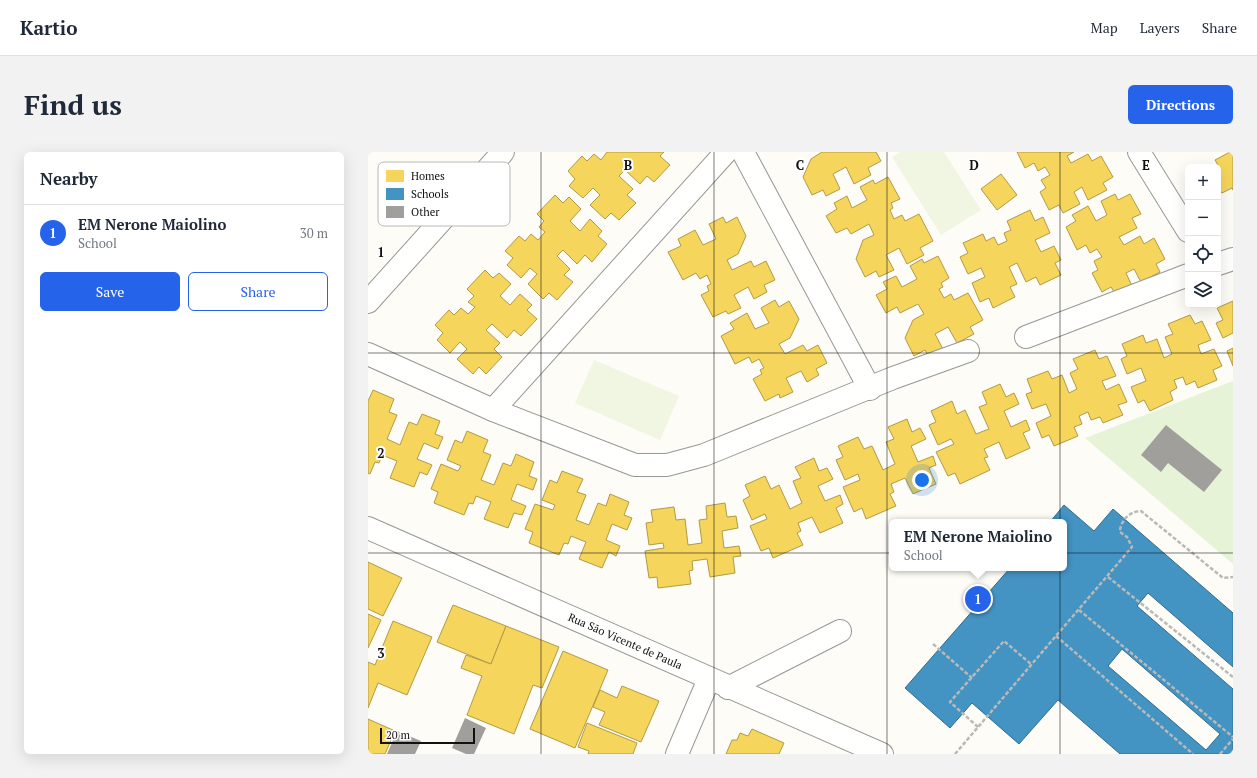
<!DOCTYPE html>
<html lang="en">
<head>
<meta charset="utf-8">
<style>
  :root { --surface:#fff; --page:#f2f2f3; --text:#1f2937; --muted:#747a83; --line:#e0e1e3; --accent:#2563eb }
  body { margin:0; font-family:"PT Serif",serif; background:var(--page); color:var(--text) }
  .controls { position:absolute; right:12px; top:12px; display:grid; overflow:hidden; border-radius:6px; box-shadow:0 4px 16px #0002 }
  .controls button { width:36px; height:36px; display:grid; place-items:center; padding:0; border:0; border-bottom:1px solid var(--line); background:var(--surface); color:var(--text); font:20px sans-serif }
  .scale { position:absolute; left:12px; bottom:10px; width:95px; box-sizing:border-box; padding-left:4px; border:2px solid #111; border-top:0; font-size:11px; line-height:14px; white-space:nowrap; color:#111; -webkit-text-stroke:3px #fff; paint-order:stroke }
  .you { position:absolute; left:554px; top:328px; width:14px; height:14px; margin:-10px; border:3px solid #fff; border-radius:50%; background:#1a73e8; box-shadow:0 0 0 6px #1a73e833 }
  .badge { display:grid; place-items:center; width:26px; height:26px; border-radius:50%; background:var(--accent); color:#fff; font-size:13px; font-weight:700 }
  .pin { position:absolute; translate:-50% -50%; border:2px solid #fff; box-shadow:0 1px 4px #0006 }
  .popup { position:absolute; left:521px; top:367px; width:178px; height:52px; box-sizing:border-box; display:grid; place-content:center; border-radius:6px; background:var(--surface); filter:drop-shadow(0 1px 3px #0005); font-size:13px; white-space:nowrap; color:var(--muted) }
  .popup b { font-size:15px; color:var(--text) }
  .popup::after { content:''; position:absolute; left:50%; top:100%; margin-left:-8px; border:8px solid transparent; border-top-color:var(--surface) }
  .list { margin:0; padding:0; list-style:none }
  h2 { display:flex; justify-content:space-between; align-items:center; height:52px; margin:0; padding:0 16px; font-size:17px }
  h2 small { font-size:13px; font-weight:400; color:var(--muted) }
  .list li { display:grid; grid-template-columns:26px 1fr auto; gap:12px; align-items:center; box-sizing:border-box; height:56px; padding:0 16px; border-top:1px solid var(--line) }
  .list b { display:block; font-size:15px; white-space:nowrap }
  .list p { margin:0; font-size:13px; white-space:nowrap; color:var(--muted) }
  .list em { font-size:13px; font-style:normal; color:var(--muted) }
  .actions { display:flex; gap:8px; padding:12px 16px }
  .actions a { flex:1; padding:9px 0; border:1px solid var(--accent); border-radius:6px; text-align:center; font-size:14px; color:var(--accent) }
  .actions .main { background:var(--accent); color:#fff }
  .icon { flex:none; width:22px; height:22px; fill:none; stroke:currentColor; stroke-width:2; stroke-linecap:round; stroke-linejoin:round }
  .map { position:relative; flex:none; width:865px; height:602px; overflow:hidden; border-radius:6px }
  header { display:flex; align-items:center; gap:24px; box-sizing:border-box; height:56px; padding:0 20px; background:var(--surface); border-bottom:1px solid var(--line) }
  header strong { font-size:19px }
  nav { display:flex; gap:22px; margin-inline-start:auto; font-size:14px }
  .intro { display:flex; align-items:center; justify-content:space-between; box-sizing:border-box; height:96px; padding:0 24px }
  h1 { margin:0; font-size:28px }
  .button { padding:10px 18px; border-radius:6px; background:var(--accent); color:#fff; font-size:14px; font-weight:700 }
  main { display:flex; gap:24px; padding:0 24px }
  aside { flex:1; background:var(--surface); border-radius:6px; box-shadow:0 4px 16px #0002 }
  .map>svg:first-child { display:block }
</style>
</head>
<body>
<header>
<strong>Kartio</strong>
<nav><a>Map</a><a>Layers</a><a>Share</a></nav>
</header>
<div class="intro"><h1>Find us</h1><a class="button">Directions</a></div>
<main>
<aside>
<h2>Nearby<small></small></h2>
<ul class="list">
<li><span class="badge">1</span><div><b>EM Nerone Maiolino</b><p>School</p></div><em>30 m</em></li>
</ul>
<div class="actions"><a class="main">Save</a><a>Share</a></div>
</aside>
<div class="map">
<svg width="865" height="602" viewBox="0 0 865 602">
  <rect width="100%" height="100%" fill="#fdfcf7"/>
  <polygon fill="#e7f3d7" points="865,229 865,412 717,286"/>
  <g fill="#f0f6e1">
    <polygon points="533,0 576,0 613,58 573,83 524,5"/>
    <polygon points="226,208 311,244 292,288 207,251"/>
  </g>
  <g fill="#f6d55c" stroke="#b19a46">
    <polygon points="239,0 296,0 292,4 302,13 286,30 279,24 272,32 257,18 251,24 265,37 259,43 268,51 251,68 243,61 237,67 222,53 232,43 225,36 215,46 201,34 207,27 200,19 214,4 219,9 226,2 233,8"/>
    <polygon points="454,0 508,0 513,9 500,16 503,23 486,32 478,15 465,22 472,37 458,44 455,38 444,43 435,25 443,7"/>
    <polygon points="649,0 706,0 699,4 703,11 720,2 724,9 733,4 745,25 735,31 739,38 720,48 714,35 706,40 712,52 695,61 691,53 681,58 672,40 678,36 673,28 682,23 677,15 670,19 666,11 657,16"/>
    <polygon points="862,0 865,0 865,38 864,36 854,41 850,35 851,15 847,8"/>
    <polygon points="633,22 649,43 629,58 613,37"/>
    <polygon points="520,25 532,47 523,51 525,56 522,58 526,67 534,63 537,69 551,62 565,89 552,96 556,103 539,112 531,96 518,103 526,118 511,125 508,119 497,125 488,107 495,88 506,83 501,72 483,82 479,76 468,81 458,64 469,57 466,51 479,44 484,56 499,48 492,35 505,28 507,32"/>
    <polygon points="747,42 750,48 762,42 773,62 764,66 769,76 751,85 756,93 772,84 776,92 786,86 797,107 788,112 792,120 773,130 766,117 758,121 764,134 748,143 743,135 734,140 724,121 730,118 726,109 734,105 729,97 722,101 718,93 709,98 698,75 708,69 704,63 720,54 728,69 739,63 733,49"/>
    <polygon points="187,43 195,51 201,45 213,57 202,69 212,79 222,67 234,79 230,84 239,92 224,110 217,103 209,112 195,98 189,104 202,117 196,123 205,130 189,148 181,141 175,147 160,132 169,122 162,116 153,126 139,113 145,106 137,99 151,84 157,89 163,82 170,88 177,80 171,75 176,69 169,62"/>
    <polygon points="662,58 667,69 675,65 682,81 667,88 673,100 686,94 693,108 687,111 693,123 672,133 668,125 658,130 649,111 641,115 649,132 642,135 647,145 625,156 621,146 612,150 604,131 617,125 613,116 600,122 592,105 600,101 595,91 615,82 618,89 626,85 630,93 639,89 636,81 643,78 639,69"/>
    <polygon points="355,65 358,71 369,65 378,84 370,102 359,108 364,118 383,109 386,115 398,109 407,128 396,133 399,140 386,147 380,135 366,143 373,156 360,162 358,159 345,165 333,143 341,139 339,134 343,132 339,123 332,127 328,121 315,128 300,100 313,94 310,87 327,78 335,93 348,87 341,72"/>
    <polygon points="570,104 581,126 573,131 575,135 571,137 576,146 583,142 586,148 600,141 615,168 602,175 606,182 589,191 580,175 567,182 575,197 561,205 557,198 546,204 537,186 545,168 556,162 550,152 532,161 529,155 518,161 508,143 519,137 515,130 528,124 534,135 549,127 542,114 554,107 556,111"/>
    <polygon points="117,118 125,126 131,121 143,132 132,144 142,153 152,142 164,153 159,158 169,167 153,184 146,178 139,186 124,172 118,178 132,191 126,197 134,205 118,222 111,215 105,222 89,207 99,197 92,190 82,201 69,188 75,181 67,173 81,158 86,163 93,156 100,162 107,155 100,150 106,144 99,137"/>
    <polygon points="407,148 411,155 421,149 431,167 422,186 411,192 417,202 435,193 439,199 450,193 459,211 448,217 451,223 439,230 433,219 418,226 425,240 412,246 411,242 397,249 385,227 394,222 392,218 396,216 391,207 384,211 381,205 367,212 353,184 366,177 362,171 379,161 387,177 401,171 393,156"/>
    <polygon points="865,149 865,181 855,186 848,171 855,168 849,156"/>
    <polygon points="822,163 827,172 834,169 843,188 830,193 833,202 846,197 854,214 845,218 849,228 830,236 827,229 818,233 815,225 806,228 809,236 802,240 805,248 782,259 776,248 770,251 763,235 778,229 773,216 759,222 753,207 759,204 754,192 775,183 778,191 789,187 796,206 804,202 797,185 805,182 800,172"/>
    <polygon points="865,196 865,214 859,199"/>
    <polygon points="727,198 731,207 739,204 748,224 734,229 738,238 751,232 759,250 750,253 755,263 735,271 732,265 723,268 720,260 711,264 714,272 706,275 710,284 686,294 681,283 674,286 668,271 683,264 678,252 664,257 658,242 664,240 659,227 680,219 684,227 694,223 701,241 709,237 702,221 710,217 705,207"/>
    <polygon points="632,232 638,245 646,241 651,252 636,259 643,275 658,268 662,278 655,281 662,296 638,307 631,290 616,297 620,305 616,306 622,318 592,332 587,321 580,324 568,300 586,292 583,287 570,293 561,273 568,270 563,259 584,249 589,262 597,258 608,282 621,277 611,255 619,252 614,240"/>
    <polygon points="5,238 26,247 21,260 29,263 19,287 32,293 41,270 49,273 54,262 72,269 67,282 75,285 70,297 56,291 49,307 64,313 59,323 52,320 46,335 22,326 29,309 14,303 11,311 7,310 2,322 0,321 0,249"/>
    <polygon points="539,267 544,280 552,276 558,287 543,294 550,310 565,304 568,313 561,316 568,332 545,342 537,326 523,332 526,340 522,342 528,354 498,367 494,356 486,360 475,335 492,328 490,322 477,328 468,308 475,305 470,294 490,285 496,297 504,294 515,318 527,312 518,290 526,287 520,275"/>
    <polygon points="99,279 120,288 115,300 123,303 113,328 126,333 135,311 143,314 148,302 166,310 161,324 169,327 165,338 149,332 143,348 158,354 154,363 146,361 140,376 116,367 123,350 108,344 105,352 101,351 96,363 66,351 70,340 63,337 73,312 90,319 93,314 79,308 87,288 94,291"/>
    <polygon points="446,306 451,319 459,316 465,327 450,334 457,349 472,343 475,352 468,356 475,371 452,381 444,365 430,371 433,379 429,381 435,393 405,406 401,396 393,399 382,374 399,367 397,362 384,368 375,348 382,344 377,333 397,324 403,337 411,333 422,357 434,351 425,329 433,326 427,315"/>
    <polygon points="194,319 215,327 209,340 218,343 208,368 221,373 230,351 238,354 242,342 261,350 256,363 264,366 259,378 244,372 238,388 252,394 248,404 241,400 234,416 211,407 218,390 203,384 200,392 196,391 191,403 161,391 165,380 157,377 167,352 185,358 187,353 174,348 182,328 189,331"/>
    <polygon points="357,351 359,365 368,364 370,376 354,379 356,396 371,394 373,404 365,405 367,421 342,425 339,407 324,409 325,418 321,419 323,432 290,436 289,425 281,426 277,399 296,396 295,391 281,393 278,371 285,370 283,358 306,355 308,368 317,367 320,393 334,391 331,368 339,367 338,354"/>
    <polygon points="0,410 34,426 15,464 0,457"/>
    <polygon points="85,453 138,474 123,512 69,490"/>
    <polygon points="0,462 13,468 0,496"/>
    <polygon points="25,469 64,485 39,543 10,531 0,556 0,510 7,513"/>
    <polygon points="138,474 191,495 174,536 165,533 146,582 99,563 114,524 93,516 98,503 123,512"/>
    <polygon points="195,499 240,518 207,596 162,577"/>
    <polygon points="254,534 291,549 273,590 231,573 237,560 225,555 232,538 249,546"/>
    <polygon points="0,567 27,579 17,602 0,602"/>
    <polygon points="219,571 269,591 265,602 220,602 221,599 210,595"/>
    <polygon points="384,577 416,591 411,602 358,602 364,588 369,588 372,581 380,584"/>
  </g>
  <path fill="#4393c3" stroke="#346c8e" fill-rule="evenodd" d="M696,353L726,379L745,357L865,461V515L780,441L769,454L865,537V602H752L690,548L651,592L604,551L582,576L537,536L642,416H696V370H682ZM754,497L852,582L838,598L740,514Z"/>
  <g fill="#a19f9c">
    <polygon points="798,273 854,318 836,340 800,311 793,320 773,303"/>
    <polygon points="97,566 118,576 106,602 98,602 84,596"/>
    <polygon points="29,579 53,589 47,602 19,602"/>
  </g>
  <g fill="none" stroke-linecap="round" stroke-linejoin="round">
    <defs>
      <g id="minor">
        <polyline points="375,0 502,237"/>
        <polyline points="771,0 820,79"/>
        <polyline points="850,112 865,107"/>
        <polyline points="0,150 135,0"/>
        <polyline points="658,185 820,123"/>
        <polyline points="0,202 125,258 267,313 299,313 336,303 525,226 600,199"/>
        <polyline points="125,258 358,0"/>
        <path id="s1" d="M0,376L514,602"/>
        <polyline points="360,536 472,479"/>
        <polyline points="309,602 341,527"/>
      </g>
    </defs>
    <use href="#minor" stroke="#979795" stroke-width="24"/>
    <g stroke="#b9b9b8" stroke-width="2.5" stroke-dasharray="4 2" stroke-linecap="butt">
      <polyline points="740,425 865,525"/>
      <polyline points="711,458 865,585"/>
      <polyline points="688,484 825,602"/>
      <polyline points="565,492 604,526"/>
      <polyline points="610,575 582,550 636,489 664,513"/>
      <path d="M587,602L764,395L759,385L752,380C752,369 762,359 773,359L855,426L865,425"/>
      <polyline points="852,602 865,587"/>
    </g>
    <use href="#minor" stroke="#fffffe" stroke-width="22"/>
  </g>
  <path fill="none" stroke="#111" stroke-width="1" stroke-opacity="0.55" d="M173,0V602M346,0V602M519,0V602M692,0V602M0,201H865M0,401H865"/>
  <g text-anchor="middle" stroke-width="4" stroke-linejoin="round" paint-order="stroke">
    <g font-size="11" fill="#111" stroke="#fff">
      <text dy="4" stroke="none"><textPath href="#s1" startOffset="281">Rua São Vicente de Paula</textPath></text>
    </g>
  </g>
  <rect x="10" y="10" width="132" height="64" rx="6" fill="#fff" stroke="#b8b8b8" stroke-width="1"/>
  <rect x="18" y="18" width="18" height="12" fill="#f6d55c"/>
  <rect x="18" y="36" width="18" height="12" fill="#4393c3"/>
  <rect x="18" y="54" width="18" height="12" fill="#a19f9c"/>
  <g font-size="11" fill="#111">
    <text x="43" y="28">Homes</text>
    <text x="43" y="46">Schools</text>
    <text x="43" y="64">Other</text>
  </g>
  <g font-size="13" text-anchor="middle" font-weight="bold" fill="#111" stroke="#fff" stroke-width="4" stroke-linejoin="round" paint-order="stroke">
    <text x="260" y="18">B</text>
    <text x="432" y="18">C</text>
    <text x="606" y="18">D</text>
    <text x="778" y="18">E</text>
    <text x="13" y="105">1</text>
    <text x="13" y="306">2</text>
    <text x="13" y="506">3</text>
  </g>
</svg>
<div class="controls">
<button>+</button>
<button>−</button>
<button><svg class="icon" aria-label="locate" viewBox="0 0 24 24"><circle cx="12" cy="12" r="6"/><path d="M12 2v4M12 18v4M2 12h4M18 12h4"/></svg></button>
<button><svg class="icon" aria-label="layers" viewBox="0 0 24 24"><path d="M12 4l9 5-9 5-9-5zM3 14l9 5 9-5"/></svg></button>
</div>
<div class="scale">20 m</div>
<div class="you"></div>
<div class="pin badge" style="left:610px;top:447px">1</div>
<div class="popup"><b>EM Nerone Maiolino</b>School</div>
</div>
</main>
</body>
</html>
